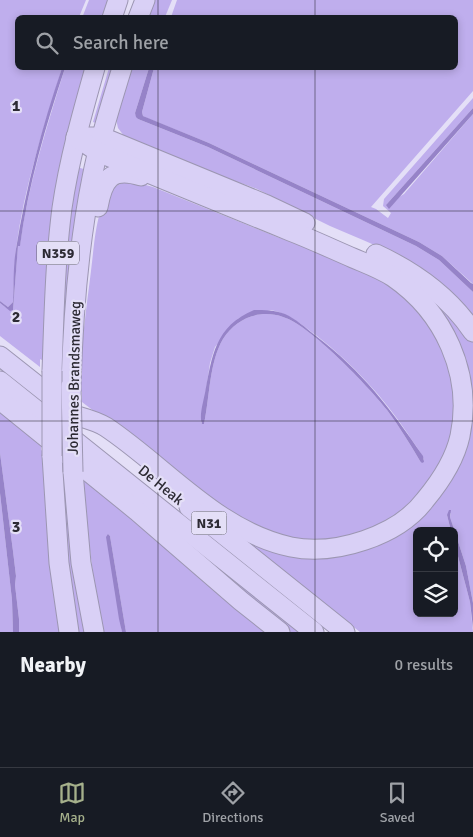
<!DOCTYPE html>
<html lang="en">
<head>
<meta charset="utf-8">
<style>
  :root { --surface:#171b24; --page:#242831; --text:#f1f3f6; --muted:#9ea1a6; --line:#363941; --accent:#a5b08b }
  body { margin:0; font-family:Signika,sans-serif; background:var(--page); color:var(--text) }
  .controls { position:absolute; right:15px; bottom:15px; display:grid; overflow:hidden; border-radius:8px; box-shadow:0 2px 8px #0003 }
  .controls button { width:45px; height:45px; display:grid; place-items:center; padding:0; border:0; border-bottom:1px solid var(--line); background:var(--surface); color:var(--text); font:25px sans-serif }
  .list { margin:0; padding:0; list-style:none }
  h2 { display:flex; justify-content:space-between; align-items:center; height:65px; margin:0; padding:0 20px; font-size:21px }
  h2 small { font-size:16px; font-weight:400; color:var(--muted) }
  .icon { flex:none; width:28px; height:28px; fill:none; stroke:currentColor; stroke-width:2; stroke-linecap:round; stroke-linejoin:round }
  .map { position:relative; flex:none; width:473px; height:632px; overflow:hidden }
  .search { position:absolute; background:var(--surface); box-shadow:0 2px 8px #0003; left:15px; right:15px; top:15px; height:55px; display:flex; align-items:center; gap:12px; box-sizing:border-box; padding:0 18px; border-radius:8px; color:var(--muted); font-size:19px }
  .sheet { height:135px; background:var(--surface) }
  nav { display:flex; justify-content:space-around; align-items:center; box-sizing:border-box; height:70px; border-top:1px solid var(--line); background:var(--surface); font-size:14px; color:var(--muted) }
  nav a { display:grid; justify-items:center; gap:2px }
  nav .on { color:var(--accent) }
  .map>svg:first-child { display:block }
</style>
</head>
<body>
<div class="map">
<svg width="473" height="632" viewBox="0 0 473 632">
  <rect width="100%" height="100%" fill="#e4dff7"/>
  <g fill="#bfaeed" fill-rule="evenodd">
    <path d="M0,0H86L79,17L18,18V68H62C44,127 24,187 16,249C14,267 14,285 13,302L8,307L0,301Z"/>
    <polygon points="89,0 110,0 104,17 82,18"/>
    <polygon points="154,0 172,0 165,17 147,18"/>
    <polygon points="177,0 473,0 473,91 371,207 376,209 388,218 391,213 383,206 384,199 473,98 473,108 386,205 404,194 473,114 473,284 442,256 419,242 209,143 147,118 143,116 142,112 154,68 456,68 456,18 171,17"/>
    <path d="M65,68H87L44,361L40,359V367L0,336V303L5,307L13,310L18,245H20C28,185 47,126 65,68Z"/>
    <polygon points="109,68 114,68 98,124 93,122"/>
    <path d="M130,68H149L135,113L138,119L208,147L416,246L439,260L473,292V317C439,267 382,249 330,226C306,215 283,201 259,190C244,183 227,180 212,174C182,163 153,149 124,136L118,128L116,119Z"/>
    <polygon points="77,167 87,170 64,380 58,376 66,236"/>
    <path d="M125,182H135L153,187L277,237L348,260L413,300L451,360L456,426L440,471L394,521L346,541L294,543L238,521L82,402V392L78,389C81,349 86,310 91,271C94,247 95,221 105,199C108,190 116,185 125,182ZM271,310C290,314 302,325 317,336C353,364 383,397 408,434C413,443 421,451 424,460L420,461C410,444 399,426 387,410C369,387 310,325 283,317C260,309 236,318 223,339C209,363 210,396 204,424L201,423L210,363L215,347L239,318Z"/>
    <polygon points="413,279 473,341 473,603 466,566 450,517 451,513 447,515 451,531 417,531 417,613 454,613 454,541 470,602 473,632 360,632 229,529 291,551 406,527 469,414 429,301"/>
    <polygon points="0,409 41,440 41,450 44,452 62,632 19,632 19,619 15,585 16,576 13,551 0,453"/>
    <polygon points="60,462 65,466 87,632 76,632 69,584"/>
    <polygon points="83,474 267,632 126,632 110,536 108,534 122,632 103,632 97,604 81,482 83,483"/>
    <polygon points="0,493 12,600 13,632 0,632"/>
    <polygon points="172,531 299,632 289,632"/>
  </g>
  <g fill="#9683c8">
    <path d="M62,68H65C46,125 28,185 20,246H18L13,310L10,311L0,303V301L8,307L13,302C14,285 13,266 16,249C26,188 42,126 62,68Z"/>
    <polygon points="149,68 154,68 142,112 143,116 209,143 419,242 442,256 471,283 473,284 473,292 439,260 416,246 208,147 138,119 136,117 135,113"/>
    <polygon points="473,108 473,114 389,209 386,205"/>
    <path d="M254,310C264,310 275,310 285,314C296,319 306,328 316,336C363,372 390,408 423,456L424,462L422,463L420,461C410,444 399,426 387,410C369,387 310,325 283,317C260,309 236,318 223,339C209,363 210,396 204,424H202C199,416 203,403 205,393C212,356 215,326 254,310Z"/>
    <polygon points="0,453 13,551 16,576 15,585 19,619 19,632 13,632 12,600 0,493"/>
    <polygon points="449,510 451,510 450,517 466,566 473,603 473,628 470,602 454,541 454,531 451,531 447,515"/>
    <polygon points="108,534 110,536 126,632 122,632 119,619 106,537"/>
  </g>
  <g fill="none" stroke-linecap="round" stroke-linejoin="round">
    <defs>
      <g id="highway">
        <polyline points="112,18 118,0"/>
        <polyline points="138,18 145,0"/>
        <polyline points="76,137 102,137 267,205 305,223"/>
        <path d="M98,207C103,179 111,167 141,176"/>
        <path d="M376,254C415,272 449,296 473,332"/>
        <polyline points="0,356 62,405"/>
        <path d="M52,371C54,316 55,262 62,208C69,160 82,114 95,68"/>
        <polyline points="0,381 314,632"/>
        <path d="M71,386C73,316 78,247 92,178C99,140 111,104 122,68"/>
        <polyline points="0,400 137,511 241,601 280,632"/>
        <path d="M74,415C84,418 97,421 106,427C166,467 217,531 291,547C335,556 398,536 425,500C440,482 455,459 460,436C473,374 444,312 393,277C381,269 367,264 353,258C332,249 311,239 290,231C226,205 162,179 98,152L76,137"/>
        <polyline points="52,456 59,563 69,632"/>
        <polyline points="73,472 81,563 94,632"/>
        <polyline points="189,507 345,632"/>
      </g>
    </defs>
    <use href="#highway" stroke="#9c96b2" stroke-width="21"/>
    <use href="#highway" stroke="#d9d0f6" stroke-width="19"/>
    <defs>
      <g id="highway-bridge">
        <polyline points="52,371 52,456"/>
        <polyline points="71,386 73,472"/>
      </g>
    </defs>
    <use href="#highway-bridge" stroke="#9c96b2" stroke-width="21" stroke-linecap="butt"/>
    <use href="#highway-bridge" stroke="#d9d0f6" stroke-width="19"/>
  </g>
  <path fill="none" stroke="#2c2a33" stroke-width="1" stroke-opacity="0.55" d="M158,0V18M315,0V18M158,68V632M315,68V632M0,211H473M0,421H473"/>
  <g text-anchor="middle" stroke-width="4.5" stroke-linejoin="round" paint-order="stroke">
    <g fill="#e4dff7" stroke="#63606e" stroke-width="1">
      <rect x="37" y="241.5" width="42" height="23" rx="4"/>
      <rect x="191.5" y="511.5" width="35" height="23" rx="4"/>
    </g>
    <g font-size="14" font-weight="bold" fill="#2c2a33">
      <text x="58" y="258">N359</text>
      <text x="209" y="528">N31</text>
    </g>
    <g font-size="15" fill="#2c2a33" stroke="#e4dff7">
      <text transform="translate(74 378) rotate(-89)" y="5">Johannes Brandsmaweg</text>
      <text transform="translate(161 485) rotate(39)" y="5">De Heak</text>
    </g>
  </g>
  <g font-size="16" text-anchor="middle" font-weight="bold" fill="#2c2a33" stroke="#e4dff7" stroke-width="4.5" stroke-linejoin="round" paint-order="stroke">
    <text x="16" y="111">1</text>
    <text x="16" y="322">2</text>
    <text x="16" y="532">3</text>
  </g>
</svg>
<div class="controls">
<button><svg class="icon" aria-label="locate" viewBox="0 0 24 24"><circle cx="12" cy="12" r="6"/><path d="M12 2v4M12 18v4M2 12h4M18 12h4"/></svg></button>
<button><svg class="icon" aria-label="layers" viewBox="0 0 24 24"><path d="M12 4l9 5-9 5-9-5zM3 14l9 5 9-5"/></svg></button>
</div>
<div class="search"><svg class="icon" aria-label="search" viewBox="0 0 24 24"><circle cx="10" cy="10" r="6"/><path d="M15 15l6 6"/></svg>Search here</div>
</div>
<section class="sheet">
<h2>Nearby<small>0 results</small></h2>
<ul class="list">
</ul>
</section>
<nav>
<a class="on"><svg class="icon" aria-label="map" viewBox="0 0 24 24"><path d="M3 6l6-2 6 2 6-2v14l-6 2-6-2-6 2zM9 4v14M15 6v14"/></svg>Map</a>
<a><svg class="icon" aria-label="directions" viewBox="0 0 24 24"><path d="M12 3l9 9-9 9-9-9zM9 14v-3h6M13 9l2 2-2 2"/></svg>Directions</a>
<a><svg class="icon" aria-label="saved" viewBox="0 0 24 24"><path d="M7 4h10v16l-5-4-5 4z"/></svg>Saved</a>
</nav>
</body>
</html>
